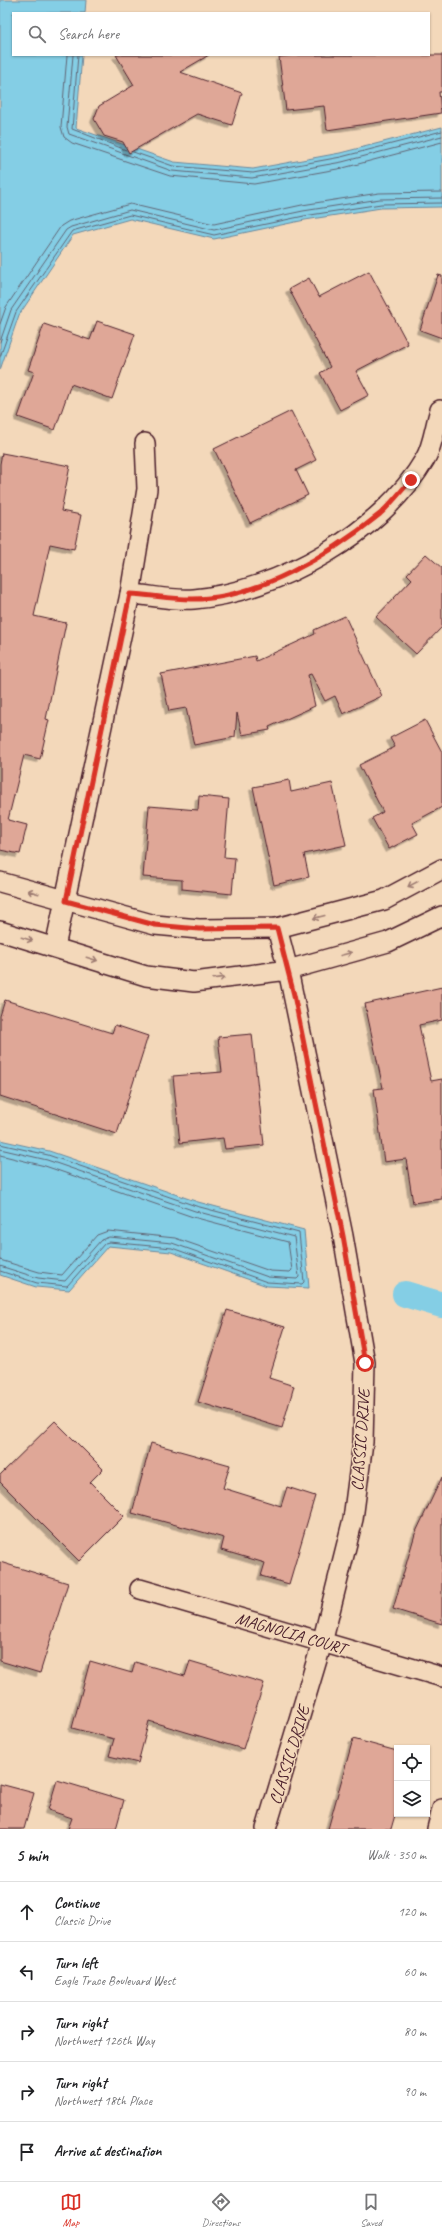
<!DOCTYPE html>
<html lang="en">
<head>
<meta charset="utf-8">
<style>
  :root { --surface:#fff; --page:#f6f6f6; --text:#202124; --muted:#757577; --line:#e0e0e0; --accent:#d93025 }
  body { margin:0; font-family:Caveat,sans-serif; background:var(--page); color:var(--text) }
  .controls { position:absolute; right:12px; bottom:12px; display:grid; overflow:hidden; border-radius:0px; box-shadow:0 1px 3px #0004 }
  .controls button { width:36px; height:36px; display:grid; place-items:center; padding:0; border:0; border-bottom:1px solid var(--line); background:var(--surface); color:var(--text); font:20px sans-serif }
  .stop { position:absolute; width:12px; height:12px; margin:-9px; border:3px solid #d93025; border-radius:50%; background:#fff }
  .stop.end { background:#d93025; border-color:#fff; box-shadow:0 1px 4px #0008 }
  .list { margin:0; padding:0; list-style:none }
  h2 { display:flex; justify-content:space-between; align-items:center; height:52px; margin:0; padding:0 16px; font-size:17px }
  h2 small { font-size:13px; font-weight:400; color:var(--muted) }
  .list li { display:grid; grid-template-columns:26px 1fr auto; gap:12px; align-items:center; box-sizing:border-box; height:60px; padding:0 16px; border-top:1px solid var(--line) }
  .list b { display:block; font-size:15px; white-space:nowrap }
  .list p { margin:0; font-size:13px; white-space:nowrap; color:var(--muted) }
  .list em { font-size:13px; font-style:normal; color:var(--muted) }
  .icon { flex:none; width:22px; height:22px; fill:none; stroke:currentColor; stroke-width:2; stroke-linecap:round; stroke-linejoin:round }
  .map { position:relative; flex:none; width:442px; height:1829px; overflow:hidden }
  .search { position:absolute; background:var(--surface); box-shadow:0 1px 3px #0004; left:12px; right:12px; top:12px; height:44px; display:flex; align-items:center; gap:10px; box-sizing:border-box; padding:0 14px; border-radius:0px; color:var(--muted); font-size:15px }
  .sheet { height:352px; background:var(--surface) }
  nav { display:flex; justify-content:space-around; align-items:center; box-sizing:border-box; height:56px; border-top:1px solid var(--line); background:var(--surface); font-size:11px; color:var(--muted) }
  nav a { display:grid; justify-items:center; gap:2px }
  nav .on { color:var(--accent) }
  .map>svg:first-child { display:block }
</style>
</head>
<body>
<div class="map">
<svg width="442" height="1829" viewBox="0 0 442 1829">
  <defs>
    <filter id="shadow"><feDropShadow dx="-3.5" dy="3.5" stdDeviation="0" flood-color="#0004"/></filter>
  </defs>
  <rect width="100%" height="100%" fill="#f3d8ba"/>
  <filter id="ink" filterUnits="userSpaceOnUse"><feTurbulence type="fractalNoise" baseFrequency=".025" numOctaves="2"/><feDisplacementMap in="SourceGraphic" scale="8" xChannelSelector="R" yChannelSelector="G"/><feConvolveMatrix kernelMatrix="1 2 1 2 8 2 1 2 1" color-interpolation-filters="sRGB"/></filter>
  <g filter="url(#ink)">
    <g fill="#84cee5" stroke="#6d889b">
      <polygon points="0,0 86,0 85,13 13,13 13,55 82,55 76,128 174,162 253,169 340,153 442,127 442,207 381,208 305,220 214,239 130,219 73,235 19,315 0,370"/>
      <polygon points="0,1140 49,1151 198,1202 304,1230 309,1288 267,1286 171,1252 108,1246 69,1290 36,1287 0,1275"/>
    </g>
    <g fill="none" stroke-linecap="round" stroke-linejoin="round">
      <g stroke="#616575" stroke-width="1">
        <polyline points="67,55 61,127 64,137 72,143 170,176 254,184 343,168 442,142"/>
        <polyline points="73,55 67,127 69,134 172,171 252,178 342,162 442,136"/>
        <polyline points="78,55 72,129 126,150"/>
        <polyline points="133,152 173,166 253,173 341,157 442,131"/>
        <polyline points="0,324 6,307 61,226 69,221 130,204 214,224 302,205 379,193 442,192"/>
        <polyline points="0,342 11,310 66,230 71,227 130,210 214,230 303,211 380,199 442,198"/>
        <polyline points="0,357 16,312 72,231 130,215 214,235 304,216 381,204 442,203"/>
        <polyline points="0,1144 48,1155 196,1206 299,1233 304,1282 302,1284 267,1282 172,1248 109,1242 105,1243 67,1286 37,1283 0,1271"/>
        <polyline points="0,1149 47,1160 195,1211 294,1237 299,1277 297,1279 268,1277 172,1243 109,1237 101,1240 65,1281 38,1278 0,1266"/>
        <polyline points="0,1155 45,1166 193,1217 288,1242 292,1270 290,1272 270,1271 175,1238 108,1231 97,1235 62,1275 39,1272 0,1260"/>
      </g>
      <polyline stroke="#84cee5" stroke-width="26" points="405,1294 442,1305"/>
    </g>
    <g fill="#dfa797" stroke="#4a1f2b" filter="url(#shadow)">
      <polygon points="116,55 209,55 180,72 242,93 232,125 197,114 129,153 123,142 104,136 94,119 99,106 134,85"/>
      <polygon points="296,55 442,55 442,92 439,92 441,113 327,130 324,106 286,110 279,57"/>
      <polygon points="369,271 408,344 356,371 369,395 340,410 320,373 330,367 289,289 309,278 319,297"/>
      <polygon points="438,275 442,276 442,338 420,330"/>
      <polygon points="97,321 135,334 112,399 71,384 55,430 18,417 34,372 28,370 44,324 90,340"/>
      <polygon points="291,411 316,460 296,470 308,495 250,523 214,449"/>
      <polygon points="2,453 70,466 61,511 81,515 74,549 50,544 34,616 66,623 46,719 49,720 40,759 24,755 8,820 27,825 20,854 0,850 0,464"/>
      <polygon points="426,554 442,568 442,627 416,654 376,617 412,579 407,574"/>
      <polygon points="345,616 382,696 343,714 335,696 325,701 311,674 308,675 315,706 269,727 270,730 242,735 237,713 235,737 194,745 186,708 169,711 161,674 255,656 256,661 315,634 314,630"/>
      <polygon points="425,720 442,752 442,807 412,823 418,834 389,849 372,818 383,812 359,765 395,747 390,738"/>
      <polygon points="289,780 291,792 332,783 346,845 304,854 309,877 274,885 253,787"/>
      <polygon points="199,796 229,799 224,857 235,858 232,894 182,889 182,880 143,877 149,806 198,810"/>
      <polygon points="442,987 442,1020 419,1025 431,1081 442,1079 442,1199 413,1203 406,1159 384,1162 374,1089 383,1088 365,1004"/>
      <polygon points="5,1000 112,1033 115,1025 148,1036 117,1134 0,1096 0,1016"/>
      <polygon points="252,1034 264,1145 225,1149 223,1138 180,1143 173,1076 222,1072 218,1037"/>
      <polygon points="227,1310 285,1327 269,1378 294,1386 282,1428 198,1402"/>
      <polygon points="55,1421 103,1469 90,1482 124,1516 79,1561 0,1482 0,1475"/>
      <polygon points="151,1443 230,1465 223,1488 281,1506 287,1487 315,1496 289,1584 261,1576 265,1563 221,1550 224,1538 132,1513"/>
      <polygon points="442,1477 442,1624 393,1609 415,1534"/>
      <polygon points="0,1562 68,1583 40,1673 0,1661"/>
      <polygon points="90,1661 132,1673 135,1662 185,1676 190,1661 264,1683 243,1749 149,1721 138,1763 109,1756 114,1739 72,1728"/>
      <polygon points="353,1739 397,1751 397,1808 391,1829 328,1829"/>
      <polygon points="57,1780 124,1800 116,1829 68,1829 72,1818 48,1810"/>
      <polygon points="0,1784 34,1793 24,1829 0,1829"/>
    </g>
    <g fill="none" stroke-linecap="round" stroke-linejoin="round">
      <defs>
        <g id="street">
          <path d="M130,594C150,595 173,601 194,599C277,592 382,533 425,459C433,446 435,425 440,410"/>
          <polyline points="0,882 155,925 199,929 277,928 384,900 442,869"/>
          <polyline points="0,931 146,976 194,982 288,970 388,942 442,916"/>
          <polyline points="55,947 130,594 147,489 145,443"/>
          <polyline points="140,1589 442,1677"/>
          <polyline points="266,1829 322,1643 353,1519 363,1442 365,1363 343,1236 288,970 277,928"/>
          <polyline points="437,1829 442,1809"/>
        </g>
      </defs>
      <use href="#street" stroke="#4a1f2b" stroke-width="22"/>
      <use href="#street" stroke="#f3d8ba" stroke-width="19"/>
    </g>
    <defs><path id="oneway-shaft" d="M-6 0H5M1.5-3L5.5 0L1.5 3" fill="none" stroke-width="1.6" stroke-linecap="round" stroke-linejoin="round"/></defs>
    <g stroke="#9e7c72">
      <use href="#oneway-shaft" transform="translate(413 884) rotate(152)"/>
      <use href="#oneway-shaft" transform="translate(33 892) rotate(-164)"/>
      <use href="#oneway-shaft" transform="translate(319 917) rotate(165)"/>
      <use href="#oneway-shaft" transform="translate(27 939) rotate(17)"/>
      <use href="#oneway-shaft" transform="translate(346 954) rotate(-15)"/>
      <use href="#oneway-shaft" transform="translate(92 959) rotate(17)"/>
      <use href="#oneway-shaft" transform="translate(219 978) rotate(-7)"/>
    </g>
  </g>
  <g fill="none" stroke-linecap="round" stroke-linejoin="round" filter="url(#ink)">
    <path stroke="#d93025" stroke-width="5" d="M365,1363L343,1236L294,995L277,928L199,929L155,925L66,901L130,594C150,595 171,599 191,599C256,600 331,554 380,514C391,504 401,491 411,480"/>
  </g>
  <g text-anchor="middle" stroke-width="3" stroke-linejoin="round" paint-order="stroke">
    <g font-size="17" fill="#4a1f2b" stroke="#f3d8ba">
      <text transform="translate(360 1440) rotate(-86)" y="6">CLASSIC DRIVE</text>
      <text transform="translate(291 1633) rotate(16)" y="6">MAGNOLIA COURT</text>
      <text transform="translate(289 1755) rotate(-73)" y="6">CLASSIC DRIVE</text>
    </g>
  </g>
</svg>
<div class="controls">
<button><svg class="icon" aria-label="locate" viewBox="0 0 24 24"><circle cx="12" cy="12" r="6"/><path d="M12 2v4M12 18v4M2 12h4M18 12h4"/></svg></button>
<button><svg class="icon" aria-label="layers" viewBox="0 0 24 24"><path d="M12 4l9 5-9 5-9-5zM3 14l9 5 9-5"/></svg></button>
</div>
<div class="stop" style="left:365px;top:1363px"></div>
<div class="stop end" style="left:411px;top:480px"></div>
<div class="search"><svg class="icon" aria-label="search" viewBox="0 0 24 24"><circle cx="10" cy="10" r="6"/><path d="M15 15l6 6"/></svg>Search here</div>
</div>
<section class="sheet">
<h2>5 min<small>Walk · 350 m</small></h2>
<ul class="list">
<li><svg class="icon" aria-label="ahead" viewBox="0 0 24 24"><path d="M12 20V5M6 11l6-6 6 6"/></svg><div><b>Continue</b><p>Classic Drive</p></div><em>120 m</em></li>
<li><svg class="icon" aria-label="left" viewBox="0 0 24 24"><path d="M17 20v-9H6M10 6l-5 5 5 5"/></svg><div><b>Turn left</b><p>Eagle Trace Boulevard West</p></div><em>60 m</em></li>
<li><svg class="icon" aria-label="right" viewBox="0 0 24 24"><path d="M7 20v-9h11M14 6l5 5-5 5"/></svg><div><b>Turn right</b><p>Northwest 126th Way</p></div><em>80 m</em></li>
<li><svg class="icon" aria-label="right" viewBox="0 0 24 24"><path d="M7 20v-9h11M14 6l5 5-5 5"/></svg><div><b>Turn right</b><p>Northwest 18th Place</p></div><em>90 m</em></li>
<li><svg class="icon" aria-label="arrive" viewBox="0 0 24 24"><path d="M6 21V4h12l-3 4 3 4H6"/></svg><div><b>Arrive at destination</b></div></li>
</ul>
</section>
<nav>
<a class="on"><svg class="icon" aria-label="map" viewBox="0 0 24 24"><path d="M3 6l6-2 6 2 6-2v14l-6 2-6-2-6 2zM9 4v14M15 6v14"/></svg>Map</a>
<a><svg class="icon" aria-label="directions" viewBox="0 0 24 24"><path d="M12 3l9 9-9 9-9-9zM9 14v-3h6M13 9l2 2-2 2"/></svg>Directions</a>
<a><svg class="icon" aria-label="saved" viewBox="0 0 24 24"><path d="M7 4h10v16l-5-4-5 4z"/></svg>Saved</a>
</nav>
</body>
</html>
